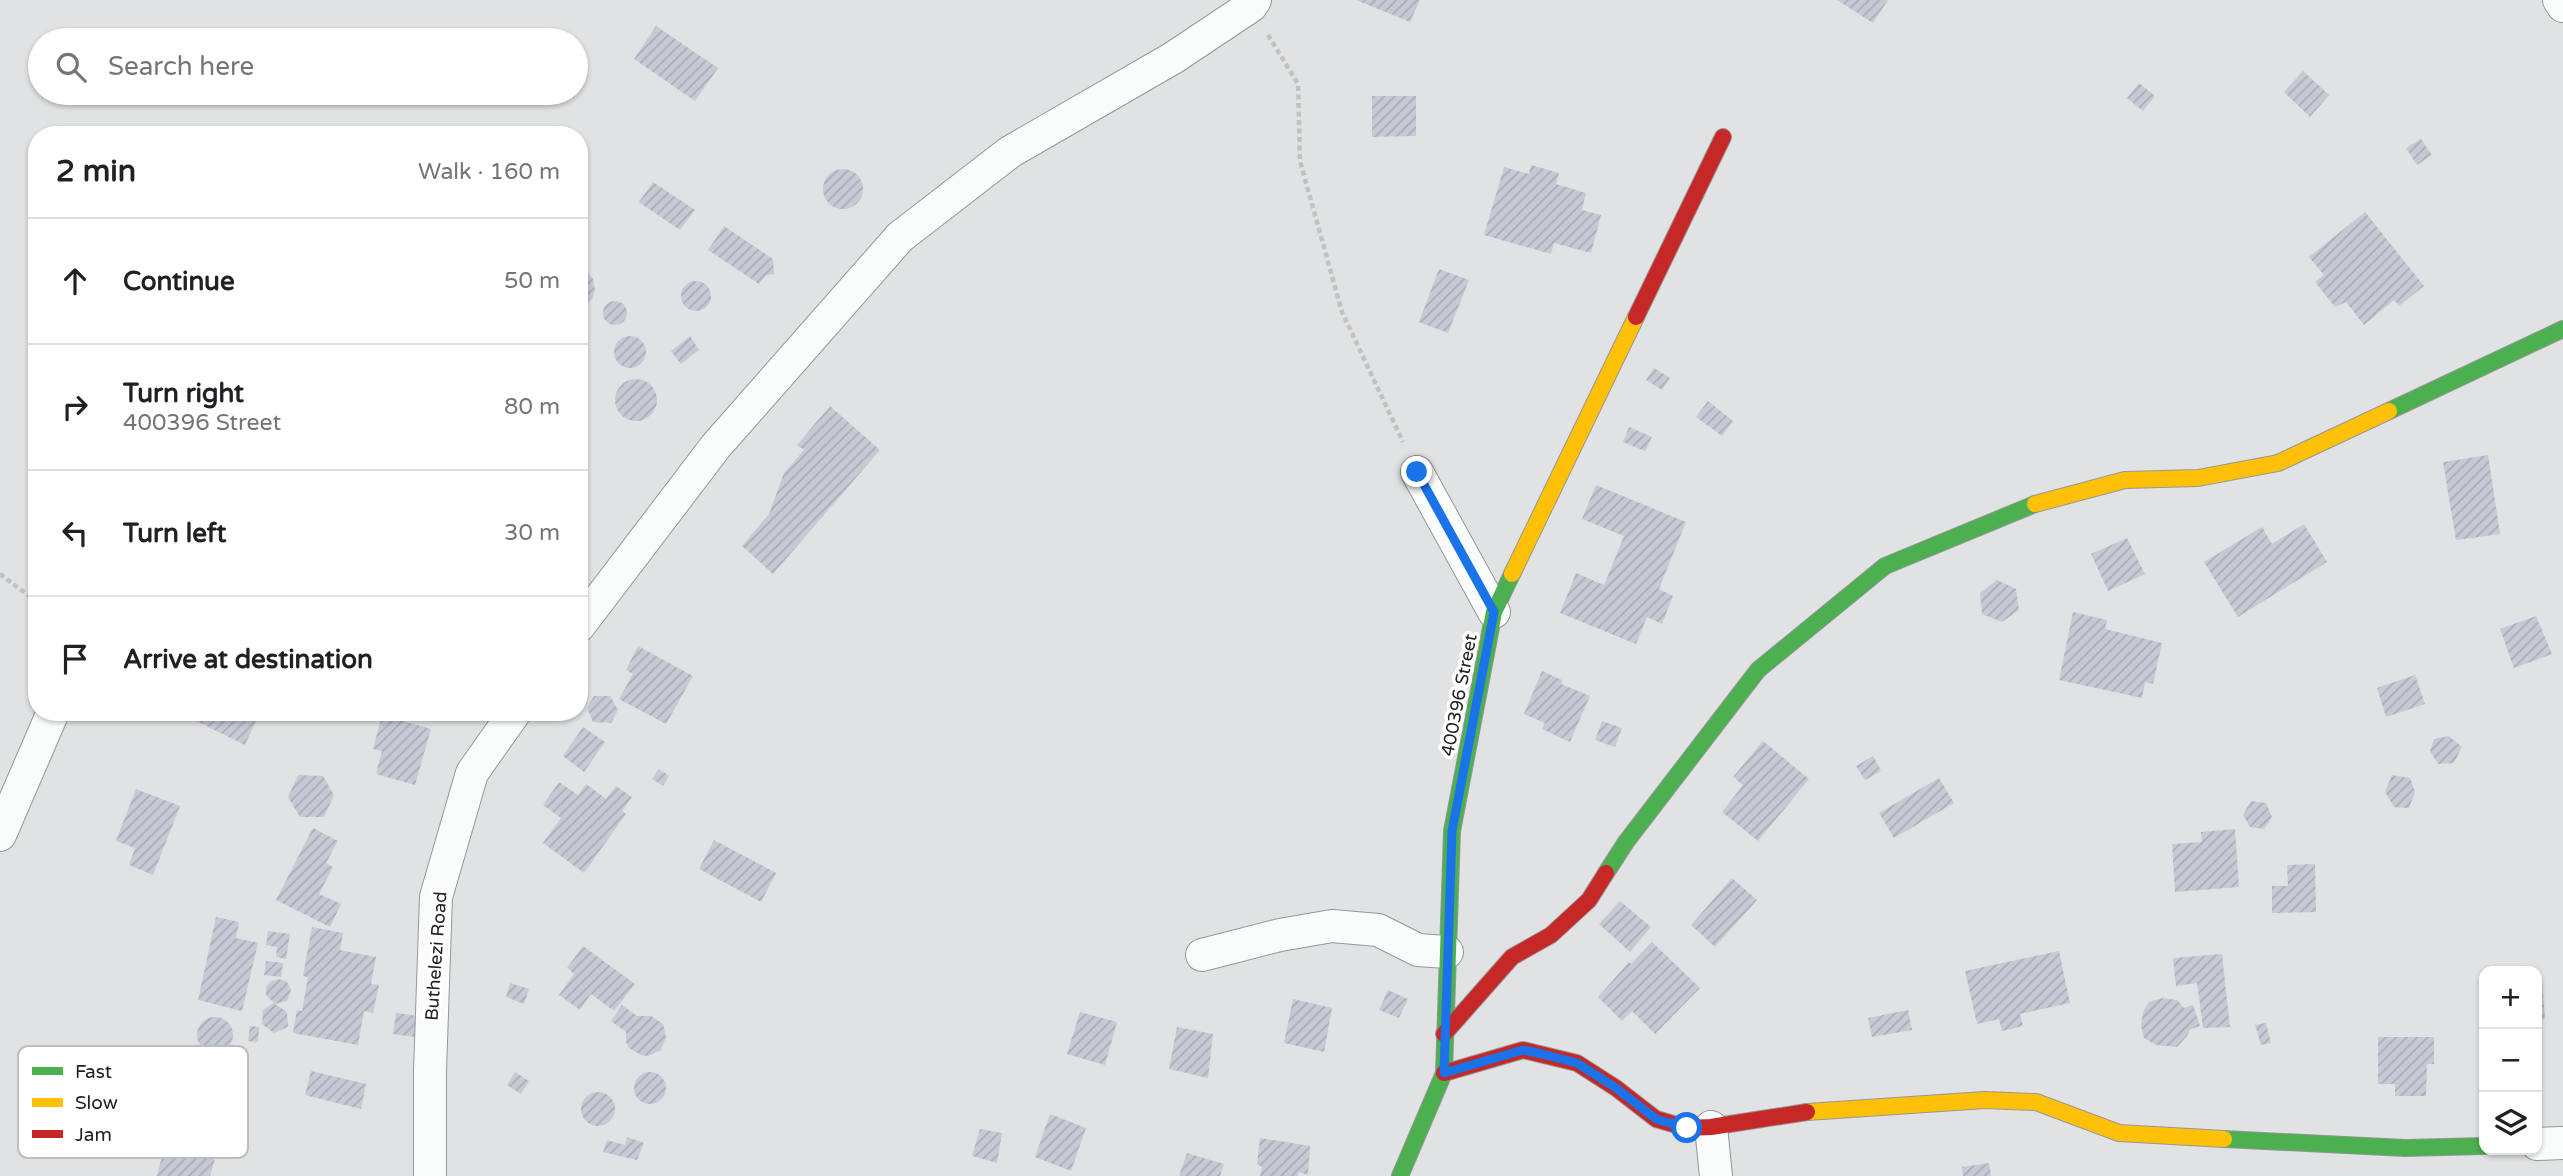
<!DOCTYPE html>
<html lang="en">
<head>
<meta charset="utf-8">
<style>
  :root { --surface:#fff; --page:#f2f2f2; --text:#202124; --muted:#757577; --line:#e0e0e0 }
  body { margin:0; font-family:"Varela Round",sans-serif; background:var(--page); color:var(--text) }
  .controls { position:absolute; right:21px; bottom:21px; display:grid; overflow:hidden; border-radius:14px; box-shadow:0 2px 5px #0004 }
  .controls button { width:63px; height:63px; display:grid; place-items:center; padding:0; border:0; border-bottom:2px solid var(--line); background:var(--surface); color:var(--text); font:35px sans-serif }
  .stop { position:absolute; width:21px; height:21px; margin:-16px; border:5px solid #1a73e8; border-radius:50%; background:#fff }
  .stop.end { background:#1a73e8; border-color:#fff; box-shadow:0 2px 7px #0008 }
  .list { margin:0; padding:0; list-style:none }
  h2 { display:flex; justify-content:space-between; align-items:center; height:91px; margin:0; padding:0 28px; font-size:30px }
  h2 small { font-size:23px; font-weight:400; color:var(--muted) }
  .list li { display:grid; grid-template-columns:46px 1fr auto; gap:21px; align-items:center; box-sizing:border-box; height:126px; padding:0 28px; border-top:2px solid var(--line) }
  .list b { display:block; font-size:26px; white-space:nowrap }
  .list p { margin:0; font-size:23px; white-space:nowrap; color:var(--muted) }
  .list em { font-size:23px; font-style:normal; color:var(--muted) }
  .icon { flex:none; width:38px; height:38px; fill:none; stroke:currentColor; stroke-width:2; stroke-linecap:round; stroke-linejoin:round }
  .map { position:relative; flex:none; width:2563px; height:1176px; overflow:hidden }
  .search { position:absolute; background:var(--surface); box-shadow:0 2px 5px #0004; left:28px; top:28px; width:560px; height:77px; display:flex; align-items:center; gap:18px; box-sizing:border-box; padding:0 24px; border-radius:38px; color:var(--muted); font-size:26px }
  .panel { position:absolute; background:var(--surface); box-shadow:0 2px 5px #0004; left:28px; top:126px; width:560px; height:595px; border-radius:28px }
  .map>svg:first-child { display:block }
</style>
</head>
<body>
<div class="map">
<svg width="2563" height="1176" viewBox="0 0 2563 1176">
  <defs>
    <pattern id="building-hatch" width="6" height="6" patternUnits="userSpaceOnUse" patternTransform="scale(1.75)"><rect width="6" height="6" fill="#c5cad5"/><path d="M-1 1l2-2M0 6l6-6M5 7l2-2" fill="none" stroke="#a9adb7"/></pattern>
  </defs>
  <rect width="100%" height="100%" fill="#e1e2e3"/>
  <g fill="url(#building-hatch)">
    <polygon points="1356,0 1420,0 1410,22"/>
    <polygon points="1837,0 1888,0 1873,23"/>
    <polygon points="656,26 718,68 695,101 634,59"/>
    <polygon points="2303,71 2329,95 2310,117 2284,92"/>
    <polygon points="2139,83 2155,96 2143,111 2127,98"/>
    <polygon points="1372,96 1416,96 1416,136 1372,137"/>
    <polygon points="2421,139 2432,155 2417,165 2406,148"/>
    <polygon points="1531,165 1559,173 1556,184 1586,193 1582,210 1601,215 1591,253 1554,243 1551,254 1484,235 1504,167 1529,174"/>
    <circle cx="843" cy="189" r="20"/>
    <polygon points="653,182 695,210 680,230 639,202"/>
    <polygon points="2365,212 2424,286 2399,306 2394,300 2364,325 2346,302 2335,307 2315,282 2324,275 2309,257"/>
    <polygon points="724,226 773,259 774,274 766,275 759,284 708,250"/>
    <polygon points="579,269 586,271 593,279 595,290 592,299 584,307 579,308"/>
    <polygon points="1439,269 1469,280 1448,333 1419,322"/>
    <circle cx="696" cy="296" r="15"/>
    <circle cx="615" cy="313" r="12"/>
    <polygon points="690,336 699,350 681,364 671,351"/>
    <circle cx="630" cy="352" r="16"/>
    <polygon points="1654,368 1670,378 1662,390 1646,380"/>
    <circle cx="636" cy="400" r="21"/>
    <polygon points="1708,401 1733,421 1722,436 1696,417"/>
    <polygon points="830,406 880,450 773,574 742,546 769,514 784,473 804,450 797,445"/>
    <polygon points="1629,427 1652,437 1645,451 1623,442"/>
    <polygon points="2488,455 2500,534 2456,540 2443,462"/>
    <polygon points="1596,485 1686,522 1659,589 1673,596 1662,624 1647,617 1636,644 1560,613 1576,573 1604,585 1624,536 1582,519"/>
    <polygon points="2304,524 2327,562 2238,617 2204,562 2262,527 2272,544"/>
    <polygon points="2127,538 2145,574 2108,591 2091,554"/>
    <polygon points="1997,580 2016,589 2019,610 2002,622 1982,614 1980,593"/>
    <polygon points="2073,612 2107,620 2105,629 2162,643 2153,684 2145,682 2142,698 2059,680"/>
    <polygon points="2536,616 2552,654 2514,668 2500,629"/>
    <polygon points="638,646 693,676 666,724 619,699 633,674 626,670"/>
    <polygon points="1542,671 1562,680 1561,684 1590,696 1570,742 1542,729 1545,723 1524,714"/>
    <polygon points="2415,675 2425,704 2386,717 2377,688"/>
    <polygon points="594,696 610,696 618,710 611,723 593,722 587,708"/>
    <polygon points="188,712 260,712 245,745 186,716"/>
    <polygon points="382,715 431,729 415,785 376,774 382,751 373,749"/>
    <polygon points="1602,721 1622,728 1615,747 1595,740"/>
    <polygon points="583,727 605,742 584,772 563,756"/>
    <polygon points="2449,736 2462,747 2454,763 2438,764 2430,751 2434,739"/>
    <polygon points="1763,741 1809,779 1758,841 1722,812 1743,785 1733,777"/>
    <polygon points="1873,756 1881,771 1865,780 1856,766"/>
    <polygon points="659,769 669,776 663,786 652,779"/>
    <polygon points="298,775 323,776 334,795 324,817 300,817 288,797"/>
    <polygon points="2392,775 2410,778 2415,792 2409,808 2394,807 2385,792"/>
    <polygon points="1939,778 1954,803 1894,838 1879,813"/>
    <polygon points="559,782 578,795 586,784 606,799 616,786 632,797 622,811 626,814 584,873 543,843 561,818 543,805"/>
    <polygon points="136,789 180,806 153,875 129,865 135,848 116,841"/>
    <polygon points="2251,801 2266,803 2272,817 2264,829 2250,827 2243,815"/>
    <polygon points="313,828 338,841 326,863 333,867 319,894 341,904 330,927 276,900"/>
    <polygon points="2235,829 2239,887 2175,892 2172,844 2202,842 2201,832"/>
    <polygon points="714,840 776,873 761,902 699,869"/>
    <polygon points="2315,864 2316,912 2272,913 2272,886 2288,886 2287,865"/>
    <polygon points="1732,878 1757,900 1715,947 1691,925"/>
    <polygon points="1620,901 1651,927 1630,952 1599,924"/>
    <polygon points="216,917 239,922 236,938 258,943 242,1011 198,1000"/>
    <polygon points="312,927 343,933 340,950 376,957 371,984 379,985 373,1013 364,1011 358,1045 293,1033 297,1010 302,1011 308,977 303,976"/>
    <polygon points="268,931 290,934 286,959 276,957 277,947 266,945"/>
    <polygon points="1652,942 1700,988 1655,1034 1632,1011 1622,1021 1598,997 1629,962 1631,964"/>
    <polygon points="583,946 635,984 614,1011 591,994 580,1010 559,995 574,974 567,968"/>
    <polygon points="2059,951 2070,1003 2020,1014 2023,1026 2002,1031 1999,1019 1977,1024 1965,971"/>
    <polygon points="2222,954 2230,1027 2203,1028 2197,983 2176,986 2173,958"/>
    <polygon points="266,961 283,963 281,977 264,975"/>
    <polygon points="279,979 287,982 291,990 287,1001 275,1004 287,1012 288,1027 274,1033 262,1024 263,1010 274,1003 266,995 266,987 271,981"/>
    <polygon points="2537,979 2542,979 2545,1019 2537,1019"/>
    <polygon points="510,983 529,989 524,1004 506,997"/>
    <polygon points="1388,990 1408,999 1399,1018 1379,1010"/>
    <polygon points="2162,998 2177,1000 2184,1008 2193,1005 2200,1026 2189,1030 2188,1035 2177,1047 2156,1045 2144,1038 2141,1026 2143,1012 2149,1002"/>
    <polygon points="1293,999 1332,1008 1324,1052 1284,1043"/>
    <polygon points="622,1005 637,1016 651,1016 663,1024 666,1037 661,1050 648,1056 641,1055 629,1048 626,1042 626,1032 611,1021"/>
    <polygon points="1908,1010 1912,1030 1872,1037 1868,1018"/>
    <polygon points="1080,1012 1117,1022 1105,1065 1067,1054"/>
    <polygon points="396,1013 418,1016 415,1037 393,1034"/>
    <circle cx="215" cy="1035" r="18"/>
    <polygon points="2266,1023 2271,1043 2261,1045 2255,1025"/>
    <polygon points="250,1026 259,1027 258,1042 248,1041"/>
    <polygon points="1177,1027 1213,1034 1208,1078 1169,1069"/>
    <polygon points="2378,1037 2434,1037 2434,1064 2427,1064 2426,1096 2395,1096 2395,1084 2378,1084"/>
    <polygon points="311,1071 366,1084 361,1109 305,1095"/>
    <polygon points="515,1072 529,1081 521,1094 507,1085"/>
    <circle cx="650" cy="1088" r="16"/>
    <circle cx="598" cy="1109" r="17"/>
    <polygon points="1050,1114 1086,1128 1071,1171 1035,1157"/>
    <polygon points="980,1129 1002,1133 997,1163 972,1156"/>
    <polygon points="627,1137 644,1143 637,1160 603,1152 607,1140 625,1145"/>
    <polygon points="1260,1138 1310,1146 1308,1175 1299,1172 1298,1176 1260,1176 1262,1167 1257,1164"/>
    <polygon points="165,1145 215,1158 210,1176 157,1176"/>
    <polygon points="1187,1153 1224,1164 1220,1176 1179,1176"/>
    <polygon points="1989,1163 1991,1176 1963,1176 1962,1167"/>
  </g>
  <g fill="none" stroke-linecap="round" stroke-linejoin="round">
    <defs>
      <g id="street">
        <polyline points="2559,0 2563,6"/>
        <polyline points="1417,472 1494,612"/>
        <polyline points="579,626 716,446 900,237 1010,152 1173,58 1251,6 1255,0"/>
        <polyline points="0,835 53,712"/>
        <polyline points="1202,955 1280,935 1332,926 1378,930 1418,950 1447,952"/>
        <polyline points="1711,1127 1716,1176"/>
        <polyline points="2537,1144 2563,1143"/>
        <polyline points="430,1176 430,1071 436,897 472,773 515,712"/>
      </g>
      <g id="fast">
        <polyline points="2389,411 2563,329"/>
        <polyline points="1606,873 1626,842 1758,670 1885,566 2035,504"/>
        <polyline points="2224,1139 2405,1148 2484,1146"/>
        <polyline points="1400,1176 1444,1073 1452,831 1494,612 1512,574"/>
      </g>
      <g id="slow">
        <polyline points="2035,504 2125,480 2198,478 2278,463 2389,411"/>
        <polyline points="1512,574 1636,317"/>
        <polyline points="1807,1112 1985,1100 2036,1102 2119,1133 2224,1139"/>
      </g>
      <g id="jam">
        <polyline points="1636,317 1723,137"/>
        <polyline points="1444,1034 1512,957 1551,935 1589,900 1606,873"/>
        <polyline points="1444,1073 1523,1050 1577,1063 1616,1088 1656,1119 1687,1128 1711,1127 1807,1112"/>
      </g>
    </defs>
    <use href="#street" stroke="#969798" stroke-width="34"/>
    <use href="#fast" stroke="#969798" stroke-width="18"/>
    <use href="#slow" stroke="#969798" stroke-width="18"/>
    <use href="#jam" stroke="#969798" stroke-width="18"/>
    <g stroke="#c1c1c1" stroke-width="4.5" stroke-dasharray="5 3.5" stroke-linecap="butt">
      <polyline points="1268,35 1298,84 1300,161 1342,312 1403,442"/>
      <polyline points="0,574 37,602"/>
    </g>
    <use href="#street" stroke="#fafbfb" stroke-width="32"/>
    <use href="#fast" stroke="#4caf50" stroke-width="16"/>
    <use href="#slow" stroke="#ffc107" stroke-width="16"/>
    <use href="#jam" stroke="#c62828" stroke-width="16"/>
  </g>
  <g fill="none" stroke-linecap="round" stroke-linejoin="round">
    <polyline stroke="#1a73e8" stroke-width="9" points="1417,472 1494,612 1452,831 1444,1073 1523,1050 1542,1054 1577,1063 1616,1088 1656,1119 1687,1128"/>
  </g>
  <g text-anchor="middle" stroke-width="7" stroke-linejoin="round" paint-order="stroke">
    <g font-size="18" fill="#212223" stroke="#fff">
      <text transform="translate(1459 695) rotate(-79)" y="6">400396 Street</text>
      <text transform="translate(436 956) rotate(-86)" y="6">Buthelezi Road</text>
    </g>
  </g>
  <rect x="18" y="1046" width="230" height="112" rx="10" fill="#fff" stroke="#bcbdbd" stroke-width="2"/>
  <rect x="32" y="1067" width="31" height="8" fill="#4caf50"/>
  <rect x="32" y="1098" width="31" height="9" fill="#ffc107"/>
  <rect x="32" y="1130" width="31" height="8" fill="#c62828"/>
  <g font-size="19" fill="#212223">
    <text x="75" y="1078">Fast</text>
    <text x="75" y="1109">Slow</text>
    <text x="75" y="1141">Jam</text>
  </g>
</svg>
<div class="controls">
<button>+</button>
<button>−</button>
<button><svg class="icon" aria-label="layers" viewBox="0 0 24 24"><path d="M12 4l9 5-9 5-9-5zM3 14l9 5 9-5"/></svg></button>
</div>
<div class="stop" style="left:1687px;top:1128px"></div>
<div class="stop end" style="left:1417px;top:472px"></div>
<div class="search"><svg class="icon" aria-label="search" viewBox="0 0 24 24"><circle cx="10" cy="10" r="6"/><path d="M15 15l6 6"/></svg>Search here</div>
<section class="panel">
<h2>2 min<small>Walk · 160 m</small></h2>
<ul class="list">
<li><svg class="icon" aria-label="ahead" viewBox="0 0 24 24"><path d="M12 20V5M6 11l6-6 6 6"/></svg><div><b>Continue</b></div><em>50 m</em></li>
<li><svg class="icon" aria-label="right" viewBox="0 0 24 24"><path d="M7 20v-9h11M14 6l5 5-5 5"/></svg><div><b>Turn right</b><p>400396 Street</p></div><em>80 m</em></li>
<li><svg class="icon" aria-label="left" viewBox="0 0 24 24"><path d="M17 20v-9H6M10 6l-5 5 5 5"/></svg><div><b>Turn left</b></div><em>30 m</em></li>
<li><svg class="icon" aria-label="arrive" viewBox="0 0 24 24"><path d="M6 21V4h12l-3 4 3 4H6"/></svg><div><b>Arrive at destination</b></div></li>
</ul>
</section>
</div>
</body>
</html>
